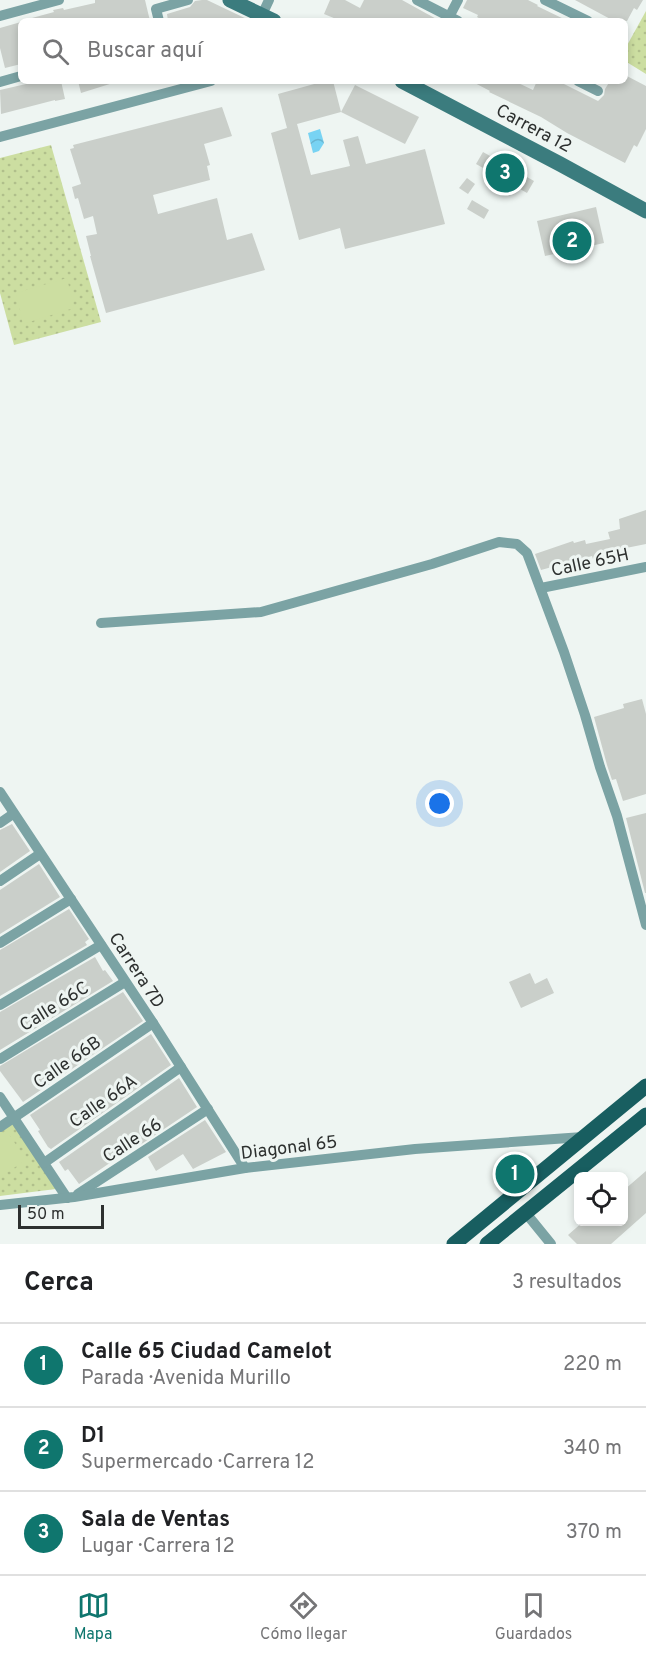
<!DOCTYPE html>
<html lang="es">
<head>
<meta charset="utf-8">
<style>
  :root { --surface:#fff; --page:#f6f6f6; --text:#202124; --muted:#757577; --line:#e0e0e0; --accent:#0f766e }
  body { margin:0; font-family:Overpass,sans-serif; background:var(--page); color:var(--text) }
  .controls { position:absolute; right:18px; bottom:18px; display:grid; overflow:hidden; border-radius:9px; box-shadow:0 3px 9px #0003 }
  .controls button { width:54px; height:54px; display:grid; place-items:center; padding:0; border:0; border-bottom:2px solid var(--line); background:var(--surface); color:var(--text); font:30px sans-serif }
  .scale { position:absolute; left:18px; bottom:15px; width:86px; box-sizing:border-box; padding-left:6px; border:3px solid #2d302f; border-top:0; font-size:16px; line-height:21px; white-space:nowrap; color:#2d302f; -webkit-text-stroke:4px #eef5f2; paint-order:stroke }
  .you { position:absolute; left:440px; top:804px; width:21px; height:21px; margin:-15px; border:4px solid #fff; border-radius:50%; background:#1a73e8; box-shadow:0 0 0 9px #1a73e833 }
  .badge { display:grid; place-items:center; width:39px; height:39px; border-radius:50%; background:var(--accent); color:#fff; font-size:20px; font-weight:700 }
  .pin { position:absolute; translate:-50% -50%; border:3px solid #fff; box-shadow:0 2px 6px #0006 }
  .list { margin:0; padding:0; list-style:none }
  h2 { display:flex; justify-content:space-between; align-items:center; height:78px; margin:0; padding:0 24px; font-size:26px }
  h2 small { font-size:20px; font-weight:400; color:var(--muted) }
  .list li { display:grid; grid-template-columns:39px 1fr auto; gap:18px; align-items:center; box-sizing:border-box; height:84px; padding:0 24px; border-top:2px solid var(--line) }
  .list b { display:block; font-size:22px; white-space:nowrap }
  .list p { margin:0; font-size:20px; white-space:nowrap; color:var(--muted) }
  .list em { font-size:20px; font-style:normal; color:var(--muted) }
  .icon { flex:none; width:33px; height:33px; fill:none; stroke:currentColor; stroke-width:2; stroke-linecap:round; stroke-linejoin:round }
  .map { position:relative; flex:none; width:646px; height:1244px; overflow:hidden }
  .search { position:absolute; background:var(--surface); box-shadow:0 3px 9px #0003; left:18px; right:18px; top:18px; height:66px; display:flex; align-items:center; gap:15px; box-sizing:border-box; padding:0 21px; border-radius:9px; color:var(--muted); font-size:22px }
  .sheet { height:330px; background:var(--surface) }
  nav { display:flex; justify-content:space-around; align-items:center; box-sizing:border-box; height:84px; border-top:2px solid var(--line); background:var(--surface); font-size:16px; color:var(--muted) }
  nav a { display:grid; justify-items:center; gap:3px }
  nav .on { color:var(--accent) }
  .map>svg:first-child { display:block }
</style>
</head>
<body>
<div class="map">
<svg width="646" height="1244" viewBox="0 0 646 1244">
  <defs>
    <pattern id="grass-dots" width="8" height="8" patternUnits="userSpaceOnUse" patternTransform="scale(1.5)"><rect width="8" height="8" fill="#ccdea1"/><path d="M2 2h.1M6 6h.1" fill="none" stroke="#b0bf8b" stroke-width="1.8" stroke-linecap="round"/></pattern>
    <pattern id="water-waves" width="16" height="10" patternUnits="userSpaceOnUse" patternTransform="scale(1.5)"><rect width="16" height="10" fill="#78d3f3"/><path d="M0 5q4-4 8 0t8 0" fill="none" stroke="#68b5d1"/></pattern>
  </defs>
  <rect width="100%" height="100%" fill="#eef5f2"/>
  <g fill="url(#grass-dots)">
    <polygon points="646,11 646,74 625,61 625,49"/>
    <polygon points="51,145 101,322 14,345 0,293 0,158"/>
    <polygon points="14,1123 56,1189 0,1196 0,1132"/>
  </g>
  <g fill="#ccdea1">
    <polygon points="67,278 74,308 23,324 16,293"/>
    <polygon points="7,1131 26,1160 0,1177 0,1135"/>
  </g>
  <polygon fill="url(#water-waves)" points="320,129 324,143 319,151 313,153 308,133"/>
  <g fill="#cacfca">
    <polygon points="95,0 145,0 150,21 32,21 32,18 54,12 53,10 63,8 64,10 95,3"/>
    <polygon points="202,0 207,0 251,21 213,21 212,18 195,21 168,21 167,14 190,7 195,1"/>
    <polygon points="330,0 345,0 360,8 364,0 402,0 440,21 341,21 324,14"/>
    <polygon points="467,0 528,0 538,5 537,6 568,21 484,21 477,17 478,15 463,8"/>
    <polygon points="575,0 643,0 637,10 634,8 627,21 614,21"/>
    <polygon points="21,22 21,64 5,68 0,48 0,28"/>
    <polygon points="625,75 646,86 646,129 637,147 634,145 625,163 567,133 541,117 489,92 490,91 471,81 514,81 533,90 537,81 558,81 598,101 604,95 605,89 610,81 625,81"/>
    <polygon points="39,81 61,81 65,99 55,101 55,100 1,114 0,90"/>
    <polygon points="78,81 113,81 113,83 81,93"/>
    <polygon points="325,81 333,81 341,112 297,124 311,175 350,166 343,140 358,136 366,164 425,149 445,224 345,249 340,228 299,240 271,133 287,128 278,94"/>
    <polygon points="355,85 419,117 405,144 341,112"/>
    <polygon points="222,107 232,136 204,144 210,165 207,166 210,180 153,195 158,214 217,198 227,240 252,233 265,270 106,313 90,256 91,256 86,236 97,234 93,216 84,219 78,198 75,199 72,187 81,184 70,149 74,148 73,145"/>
    <polygon points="483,152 534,181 527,193 476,164"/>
    <polygon points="467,178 475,184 468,194 459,188"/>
    <polygon points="472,200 489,210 484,219 467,209"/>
    <polygon points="596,207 604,243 545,256 537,221"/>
    <polygon points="646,510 646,544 621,549 621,553 593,559 592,556 541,570 535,554 573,541 574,543 585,540 586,544 610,539 608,532 620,529 619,519"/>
    <polygon points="642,699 646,714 646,794 623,801 616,779 612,780 607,765 594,717 624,708 623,704"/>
    <polygon points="646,813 646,893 645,893 626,818"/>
    <polygon points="12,824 30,851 0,872 0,830"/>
    <polygon points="39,864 60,897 0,934 0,890"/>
    <polygon points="69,909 89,939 85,942 87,945 0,996 0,950"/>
    <polygon points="95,957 103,971 105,970 113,981 0,1050 0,1012"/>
    <polygon points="530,973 535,984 547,978 554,993 521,1008 509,982"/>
    <polygon points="123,992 143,1021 23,1102 0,1071 0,1066"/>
    <polygon points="151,1034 171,1065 51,1149 48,1147 38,1131 40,1130 30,1115"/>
    <polygon points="179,1078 197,1107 140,1145 139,1143 79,1184 68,1169 65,1171 59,1162"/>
    <polygon points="205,1120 226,1152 193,1169 183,1154 156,1171 148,1157"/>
    <polygon points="646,1171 646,1213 611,1244 577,1244 568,1235 584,1221 624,1221 624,1190"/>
  </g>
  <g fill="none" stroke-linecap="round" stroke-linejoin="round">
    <g stroke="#7ba3a4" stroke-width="10">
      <polyline points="417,0 458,21"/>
      <polyline points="545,0 588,21"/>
      <polyline points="262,15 269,0"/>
      <polyline points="0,16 59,0"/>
      <polyline points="159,21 156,9 188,0"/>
      <polyline points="447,21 458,0"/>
      <polyline points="578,81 598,91"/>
      <polyline points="0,82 21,76"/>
      <polyline points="0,137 211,81"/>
      <polyline points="541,588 646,567"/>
      <polyline points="101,623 261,612 432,564 499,542 517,544 527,553 564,652 585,715 600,767 617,816 646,925"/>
      <polyline points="0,792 153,1023 245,1168"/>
      <polyline points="0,823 13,814"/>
      <polyline points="0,881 40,854"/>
      <polyline points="0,943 71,899"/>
      <polyline points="0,1005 101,945"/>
      <polyline points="0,1059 125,982"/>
      <polyline points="0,1097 67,1198"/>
      <polyline points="0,1127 153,1023"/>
      <polyline points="44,1163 181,1067"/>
      <polyline points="78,1194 208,1109"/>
      <polyline points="0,1205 74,1197 245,1168 415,1149 583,1137"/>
      <polyline points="525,1212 551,1244"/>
    </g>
    <g stroke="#3b7c7e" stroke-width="15">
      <polyline points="230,0 274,21"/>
      <polyline points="402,81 560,164 646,211"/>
    </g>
    <g stroke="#185e60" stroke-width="15">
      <polyline points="454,1244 646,1086"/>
      <polyline points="487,1244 646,1115"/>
    </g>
  </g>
  <g text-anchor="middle" stroke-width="6" stroke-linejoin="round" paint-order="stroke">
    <g font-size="18" fill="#2d302f" stroke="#eef5f2">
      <text transform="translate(534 128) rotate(28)" y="6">Carrera 12</text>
      <text transform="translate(590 562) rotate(-12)" y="6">Calle 65H</text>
      <text transform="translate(137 970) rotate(57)" y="6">Carrera 7D</text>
      <text transform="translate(54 1006) rotate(-32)" y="6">Calle 66C</text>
      <text transform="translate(67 1062) rotate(-35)" y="6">Calle 66B</text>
      <text transform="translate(103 1101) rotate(-35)" y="6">Calle 66A</text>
      <text transform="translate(132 1140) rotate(-33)" y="6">Calle 66</text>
      <text transform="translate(289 1147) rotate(-7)" y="6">Diagonal 65</text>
    </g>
  </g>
</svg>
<div class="controls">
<button><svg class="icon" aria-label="locate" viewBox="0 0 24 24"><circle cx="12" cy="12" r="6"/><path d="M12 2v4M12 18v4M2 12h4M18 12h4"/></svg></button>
</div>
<div class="scale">50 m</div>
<div class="you"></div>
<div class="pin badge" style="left:515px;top:1174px">1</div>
<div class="pin badge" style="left:572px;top:241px">2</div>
<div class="pin badge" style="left:505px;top:173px">3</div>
<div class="search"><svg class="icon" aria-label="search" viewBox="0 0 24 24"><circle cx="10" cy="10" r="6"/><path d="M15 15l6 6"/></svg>Buscar aquí</div>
</div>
<section class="sheet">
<h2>Cerca<small>3 resultados</small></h2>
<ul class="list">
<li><span class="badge">1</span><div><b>Calle 65 Ciudad Camelot</b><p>Parada · Avenida Murillo</p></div><em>220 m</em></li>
<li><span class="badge">2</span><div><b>D1</b><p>Supermercado · Carrera 12</p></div><em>340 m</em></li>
<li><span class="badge">3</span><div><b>Sala de Ventas</b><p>Lugar · Carrera 12</p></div><em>370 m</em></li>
</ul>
</section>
<nav>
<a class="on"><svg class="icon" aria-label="map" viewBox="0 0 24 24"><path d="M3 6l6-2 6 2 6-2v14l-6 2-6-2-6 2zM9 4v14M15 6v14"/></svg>Mapa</a>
<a><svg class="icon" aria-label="directions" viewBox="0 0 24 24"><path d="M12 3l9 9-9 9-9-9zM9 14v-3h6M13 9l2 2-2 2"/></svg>Cómo llegar</a>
<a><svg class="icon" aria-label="saved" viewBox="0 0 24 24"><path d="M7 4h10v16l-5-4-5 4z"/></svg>Guardados</a>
</nav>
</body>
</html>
